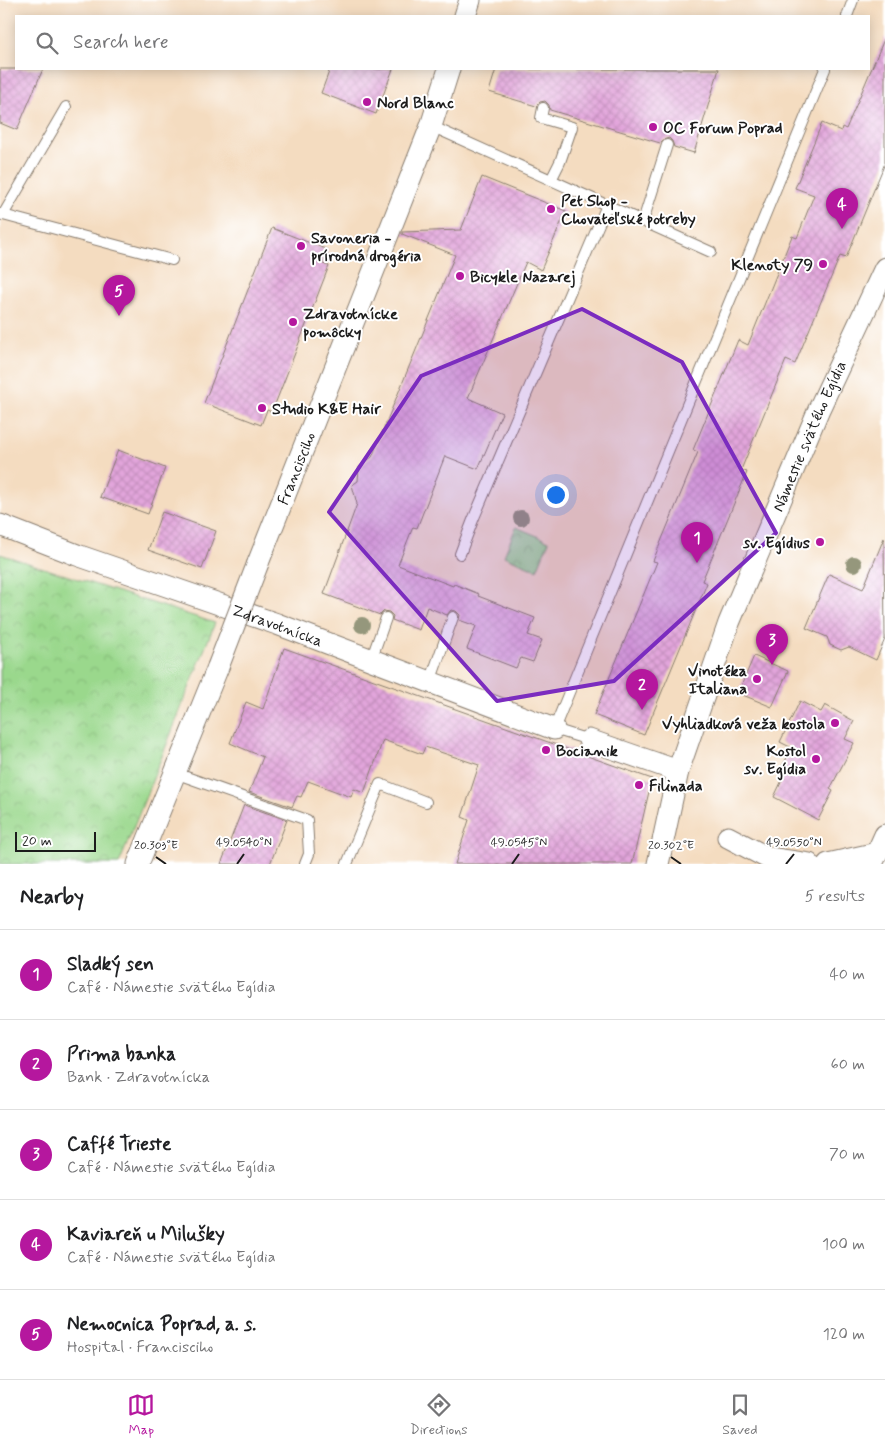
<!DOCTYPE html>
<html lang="en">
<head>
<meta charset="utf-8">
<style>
  :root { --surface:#fff; --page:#f6f6f6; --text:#202124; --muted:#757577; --line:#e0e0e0; --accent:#b5179e }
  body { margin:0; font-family:Mynerve,sans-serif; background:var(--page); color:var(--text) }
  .scale { position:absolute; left:15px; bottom:12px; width:81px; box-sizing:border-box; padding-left:5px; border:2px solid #1c1c1c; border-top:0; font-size:14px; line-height:18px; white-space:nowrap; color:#1c1c1c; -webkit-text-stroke:4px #fff; paint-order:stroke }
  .you { position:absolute; left:555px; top:494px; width:18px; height:18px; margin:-12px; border:4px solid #fff; border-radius:50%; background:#1a73e8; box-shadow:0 0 0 8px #1a73e833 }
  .badge { display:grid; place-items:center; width:32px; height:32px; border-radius:50%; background:var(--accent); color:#fff; font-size:16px; font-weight:700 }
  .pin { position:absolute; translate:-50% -41px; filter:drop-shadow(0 1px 2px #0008) }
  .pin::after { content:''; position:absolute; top:26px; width:18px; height:15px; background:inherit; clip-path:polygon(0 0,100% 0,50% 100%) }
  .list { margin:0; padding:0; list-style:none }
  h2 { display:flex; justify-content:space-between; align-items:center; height:65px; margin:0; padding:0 20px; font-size:21px }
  h2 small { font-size:16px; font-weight:400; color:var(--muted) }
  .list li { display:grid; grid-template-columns:32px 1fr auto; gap:15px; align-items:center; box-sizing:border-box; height:90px; padding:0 20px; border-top:1px solid var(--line) }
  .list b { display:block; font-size:19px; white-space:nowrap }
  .list p { margin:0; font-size:16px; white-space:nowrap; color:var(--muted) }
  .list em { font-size:16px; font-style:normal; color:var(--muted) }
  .icon { flex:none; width:28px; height:28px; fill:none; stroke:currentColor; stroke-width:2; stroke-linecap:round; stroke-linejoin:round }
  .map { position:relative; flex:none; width:885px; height:864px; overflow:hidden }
  .search { position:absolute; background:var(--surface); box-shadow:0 2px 12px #0003; left:15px; right:15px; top:15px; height:55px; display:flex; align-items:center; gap:12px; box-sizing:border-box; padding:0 18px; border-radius:0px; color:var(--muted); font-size:19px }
  .sheet { height:515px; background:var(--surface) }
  nav { display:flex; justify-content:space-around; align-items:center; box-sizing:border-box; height:70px; border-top:1px solid var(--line); background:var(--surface); font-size:14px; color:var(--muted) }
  nav a { display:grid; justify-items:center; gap:2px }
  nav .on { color:var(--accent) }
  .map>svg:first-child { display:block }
</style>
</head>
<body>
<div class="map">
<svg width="885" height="864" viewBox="0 0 885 864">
  <defs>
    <pattern id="park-crowns" width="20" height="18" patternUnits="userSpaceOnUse" patternTransform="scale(1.25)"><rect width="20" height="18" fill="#9ad88c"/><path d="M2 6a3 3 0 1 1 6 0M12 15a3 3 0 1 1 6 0" fill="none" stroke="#84b978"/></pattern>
    <pattern id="building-cross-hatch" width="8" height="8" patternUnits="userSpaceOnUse" patternTransform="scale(1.25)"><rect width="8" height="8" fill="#e2a5db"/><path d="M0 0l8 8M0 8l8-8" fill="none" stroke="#c18dbb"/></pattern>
  </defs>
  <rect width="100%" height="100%" fill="#fff"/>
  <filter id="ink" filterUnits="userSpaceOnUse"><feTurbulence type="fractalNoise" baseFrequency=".02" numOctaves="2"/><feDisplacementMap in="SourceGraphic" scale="10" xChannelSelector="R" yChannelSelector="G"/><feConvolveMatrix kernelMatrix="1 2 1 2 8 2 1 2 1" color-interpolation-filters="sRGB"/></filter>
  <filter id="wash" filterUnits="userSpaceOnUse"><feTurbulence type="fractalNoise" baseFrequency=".0096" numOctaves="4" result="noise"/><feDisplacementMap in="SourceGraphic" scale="20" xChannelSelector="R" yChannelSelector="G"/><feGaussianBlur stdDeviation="1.12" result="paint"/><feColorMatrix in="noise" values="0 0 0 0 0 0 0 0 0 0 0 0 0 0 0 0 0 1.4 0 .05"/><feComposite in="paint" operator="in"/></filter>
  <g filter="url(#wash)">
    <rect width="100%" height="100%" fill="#f4dcc0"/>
    <g fill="url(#park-crowns)" stroke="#5b7a54">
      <polygon points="516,527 549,541 537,570 504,556"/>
      <polygon points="0,554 215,623 119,864 0,864"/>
    </g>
    <g id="blocks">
      <g fill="url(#building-cross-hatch)">
        <polygon points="885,37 885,163 846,258 840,256 795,364 786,360 741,470 747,472 702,581 707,583 644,735 594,715 657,562 653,561 698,452 693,450 738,340 748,345 792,236 797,238 814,195 795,188 822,123 841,131 842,127 846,129"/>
        <polygon points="0,69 43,69 17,130 0,123"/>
        <polygon points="330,69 393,69 376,114 321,93"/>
        <polygon points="496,69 719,69 694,153 674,147 672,141 669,138 663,140 660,143 550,110 549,105 545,101 540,102 536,106 489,92"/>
        <polygon points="482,177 566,211 541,270 526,262 468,398 502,413 478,469 445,456 417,528 413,527 398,565 453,586 454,584 479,594 478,596 535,618 528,635 542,640 533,662 521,658 516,668 467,649 476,626 459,620 460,615 456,611 451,610 447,615 427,607 419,630 392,620 393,616 389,612 384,611 380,615 324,594 357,504 352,485 358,481 359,467 372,457 455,255 402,234 402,232 461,230"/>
        <polygon points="272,228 328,250 323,264 329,266 272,412 267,410 261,425 204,403"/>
        <polygon points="118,450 165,468 148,514 100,497"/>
        <polygon points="162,512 216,531 202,569 148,550"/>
        <polygon points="884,538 885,639 876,660 849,647 841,650 830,645 827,637 806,628 829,574 863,589"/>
        <polygon points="284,648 652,779 632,864 455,864 469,820 462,817 479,765 425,747 422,754 383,740 364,793 354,789 351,797 308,781 301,797 297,796 292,807 249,792 263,757 230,743 246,702 263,709"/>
        <polygon points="754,656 788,671 772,707 738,693"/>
        <polygon points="800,701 821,712 825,705 854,721 845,739 854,743 830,789 833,791 818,820 774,797 786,772 781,769 792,748 780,742"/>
        <polygon points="244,805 287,820 270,864 221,864"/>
      </g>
    </g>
  </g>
  <g filter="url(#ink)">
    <use href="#blocks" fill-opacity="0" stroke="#887c6e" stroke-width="1"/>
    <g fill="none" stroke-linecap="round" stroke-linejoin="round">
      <defs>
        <g id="lane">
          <polyline points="847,16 853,0"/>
          <polyline points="543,108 541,118 572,127 560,162 551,180"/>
          <polyline points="431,126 711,252"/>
          <polyline points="0,214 3,215 66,107"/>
          <polyline points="3,215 172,260"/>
          <polyline points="643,221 667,145"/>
          <polyline points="460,554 473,520 607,205"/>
          <polyline points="371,660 386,618"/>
          <polyline points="430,682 453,617"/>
          <polyline points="589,740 554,729 825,69"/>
          <polyline points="175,773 307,820 309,854 305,864"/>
          <polyline points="347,864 380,784 426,802"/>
        </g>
        <g id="street">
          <polyline points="465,16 470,0"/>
          <path id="s1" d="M0,525L77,555L277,624L554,729"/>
          <path id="s2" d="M258,563L431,126L449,69"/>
          <polyline points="589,740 678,771"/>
          <polyline points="728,837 768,858 809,864"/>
          <polyline points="138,864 218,667"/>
          <path id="s3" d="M658,864L678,771L729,623L819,409L885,268"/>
          <polyline points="828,864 877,853"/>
          <polyline points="872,864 885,835"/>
        </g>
      </defs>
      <use href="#lane" stroke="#887c6e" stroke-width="12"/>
      <use href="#street" stroke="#887c6e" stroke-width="23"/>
      <use href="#lane" stroke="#fff" stroke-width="10"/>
      <use href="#street" stroke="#fff" stroke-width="21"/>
      <defs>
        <polyline id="street-bridge" points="218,667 258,563"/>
      </defs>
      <use href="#street-bridge" stroke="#887c6e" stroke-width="23" stroke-linecap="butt"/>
      <use href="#street-bridge" stroke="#fff" stroke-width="21"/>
    </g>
    <g fill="#95977b">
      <circle cx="521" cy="518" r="8"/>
      <circle cx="854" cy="564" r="8"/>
      <circle cx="362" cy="625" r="8"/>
    </g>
  </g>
  <path fill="#7b2cbf" fill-opacity="0.2" stroke="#7b2cbf" stroke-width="4" stroke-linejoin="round" d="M582,309L682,362L776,533L614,681L497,701L329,512L421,376Z"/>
  <path fill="none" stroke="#1c1c1c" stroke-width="2" d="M156,857L166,864M671,857L681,864M237,864L244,854M512,864L519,854M786,864L794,854"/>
  <g fill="#b5179e" stroke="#fff" stroke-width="2">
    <circle cx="367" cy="102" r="5"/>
    <circle cx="653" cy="127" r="5"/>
    <circle cx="551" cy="209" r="5"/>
    <circle cx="301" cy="246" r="5"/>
    <circle cx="823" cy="264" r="5"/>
    <circle cx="460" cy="276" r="5"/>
    <circle cx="293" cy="322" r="5"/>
    <circle cx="262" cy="408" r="5"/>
    <circle cx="820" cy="542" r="5"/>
    <circle cx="757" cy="679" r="5"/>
    <circle cx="835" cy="723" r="5"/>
    <circle cx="546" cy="750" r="5"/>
    <circle cx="816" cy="759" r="5"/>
    <circle cx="639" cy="785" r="5"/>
  </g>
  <g text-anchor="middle" stroke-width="4" stroke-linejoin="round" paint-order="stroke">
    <g font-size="16" font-weight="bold" fill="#1c1c1c" stroke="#fff" text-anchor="start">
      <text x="377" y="108">Nord Blanc</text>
      <text x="663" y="133">OC Forum Poprad</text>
      <text x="561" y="206">Pet Shop -<tspan x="561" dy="18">Chovateľské potreby</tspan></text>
      <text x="311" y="243">Savoneria -<tspan x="311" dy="18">prírodná drogéria</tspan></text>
      <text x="813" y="270" text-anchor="end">Klenoty 79</text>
      <text x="470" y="282">Bicykle Nazarej</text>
      <text x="303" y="319">Zdravotnícke<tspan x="303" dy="18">pomôcky</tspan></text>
      <text x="272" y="414">Studio K&amp;E Hair</text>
      <text x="810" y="548" text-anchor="end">sv. Egídius</text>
      <text x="747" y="676" text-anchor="end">Vinotéka<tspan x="747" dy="18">Italiana</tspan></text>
      <text x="825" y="729" text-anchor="end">Vyhliadková veža kostola</text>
      <text x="556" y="756">Bocianik</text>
      <text x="806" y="756" text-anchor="end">Kostol<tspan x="806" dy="18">sv. Egídia</tspan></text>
      <text x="649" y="791">Filinada</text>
    </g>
    <g font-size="16" fill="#1c1c1c" stroke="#fff">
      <text dy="6" stroke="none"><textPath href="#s3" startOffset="455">Námestie svätého Egídia</textPath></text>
      <text dy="6" stroke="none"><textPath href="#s2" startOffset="102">Francisciho</textPath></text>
      <text dy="6" stroke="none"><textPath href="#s1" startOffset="295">Zdravotnícka</textPath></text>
    </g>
  </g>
  <g font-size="12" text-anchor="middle" fill="#1c1c1c" stroke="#fff" stroke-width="4" stroke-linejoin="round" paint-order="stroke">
    <text x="244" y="846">49.0540°N</text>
    <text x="519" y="846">49.0545°N</text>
    <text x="794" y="846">49.0550°N</text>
    <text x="156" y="849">20.303°E</text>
    <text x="671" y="849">20.302°E</text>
  </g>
</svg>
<div class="scale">20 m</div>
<div class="you"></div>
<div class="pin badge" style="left:697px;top:563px">1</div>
<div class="pin badge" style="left:642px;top:710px">2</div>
<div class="pin badge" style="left:772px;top:665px">3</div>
<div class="pin badge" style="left:842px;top:229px">4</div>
<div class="pin badge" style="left:119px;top:316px">5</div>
<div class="search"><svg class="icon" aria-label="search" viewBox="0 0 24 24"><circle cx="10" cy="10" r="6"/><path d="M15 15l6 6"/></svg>Search here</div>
</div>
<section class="sheet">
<h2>Nearby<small>5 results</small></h2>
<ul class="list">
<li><span class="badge">1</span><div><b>Sladký sen</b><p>Café · Námestie svätého Egídia</p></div><em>40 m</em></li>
<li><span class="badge">2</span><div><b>Prima banka</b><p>Bank · Zdravotnícka</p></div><em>60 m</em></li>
<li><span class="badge">3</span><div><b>Caffé Trieste</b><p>Café · Námestie svätého Egídia</p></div><em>70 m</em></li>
<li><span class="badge">4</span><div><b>Kaviareň u Milušky</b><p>Café · Námestie svätého Egídia</p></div><em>100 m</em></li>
<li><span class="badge">5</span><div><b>Nemocnica Poprad, a. s.</b><p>Hospital · Francisciho</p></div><em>120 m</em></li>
</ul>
</section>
<nav>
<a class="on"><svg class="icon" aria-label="map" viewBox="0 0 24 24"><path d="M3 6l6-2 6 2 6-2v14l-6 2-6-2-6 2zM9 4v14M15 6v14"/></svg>Map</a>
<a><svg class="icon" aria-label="directions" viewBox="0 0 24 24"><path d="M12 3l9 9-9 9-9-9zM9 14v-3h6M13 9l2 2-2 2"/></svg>Directions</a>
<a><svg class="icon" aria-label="saved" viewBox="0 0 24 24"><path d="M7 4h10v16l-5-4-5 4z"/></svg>Saved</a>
</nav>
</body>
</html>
